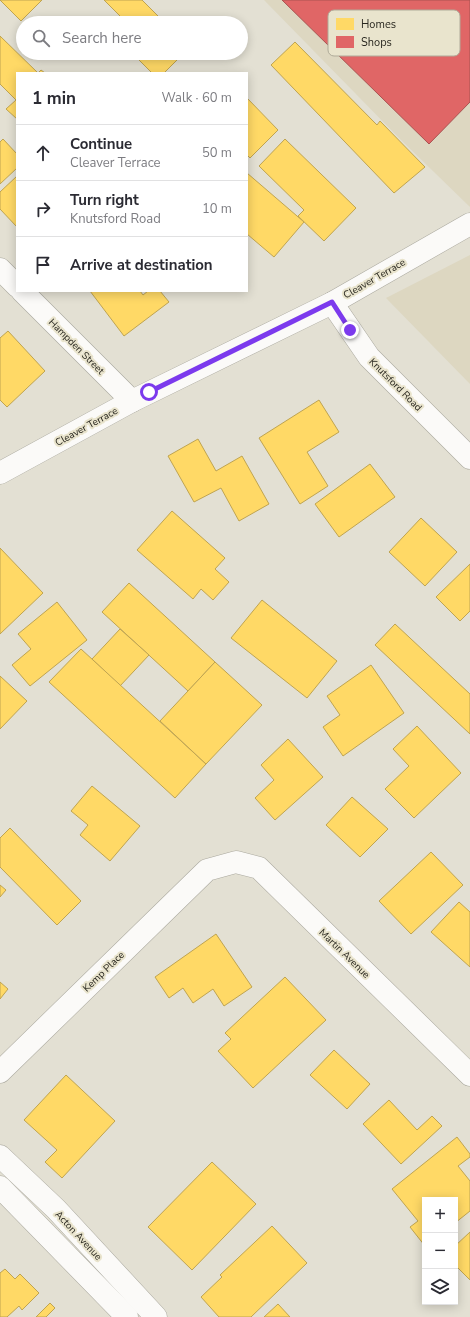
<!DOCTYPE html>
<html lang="en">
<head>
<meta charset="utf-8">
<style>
  :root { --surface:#fff; --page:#f7f7f7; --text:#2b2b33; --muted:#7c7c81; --line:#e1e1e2 }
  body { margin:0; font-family:"Nunito Sans",sans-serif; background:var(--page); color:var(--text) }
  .controls { position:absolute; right:12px; bottom:12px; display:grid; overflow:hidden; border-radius:0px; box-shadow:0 2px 10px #0003 }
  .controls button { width:36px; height:36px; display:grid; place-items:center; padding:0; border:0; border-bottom:1px solid var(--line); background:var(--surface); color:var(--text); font:20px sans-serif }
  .stop { position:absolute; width:12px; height:12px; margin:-9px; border:3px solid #7c3aed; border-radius:50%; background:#fff }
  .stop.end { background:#7c3aed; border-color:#fff; box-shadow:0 1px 4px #0008 }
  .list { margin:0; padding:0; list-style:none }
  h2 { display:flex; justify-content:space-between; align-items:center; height:52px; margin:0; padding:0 16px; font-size:17px }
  h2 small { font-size:13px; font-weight:400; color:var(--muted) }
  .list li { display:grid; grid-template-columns:26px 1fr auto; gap:12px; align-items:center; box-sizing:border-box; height:56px; padding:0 16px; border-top:1px solid var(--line) }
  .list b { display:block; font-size:15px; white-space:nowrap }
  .list p { margin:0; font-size:13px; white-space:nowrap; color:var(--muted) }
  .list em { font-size:13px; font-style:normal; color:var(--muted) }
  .icon { flex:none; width:22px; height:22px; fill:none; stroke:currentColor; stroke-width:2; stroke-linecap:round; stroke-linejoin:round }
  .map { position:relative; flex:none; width:470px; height:1317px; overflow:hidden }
  .search { position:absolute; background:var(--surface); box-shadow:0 2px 10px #0003; left:16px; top:16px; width:232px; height:44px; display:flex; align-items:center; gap:10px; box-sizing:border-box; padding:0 14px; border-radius:22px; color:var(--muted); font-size:15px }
  .panel { position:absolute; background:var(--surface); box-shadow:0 2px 10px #0003; left:16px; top:72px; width:232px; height:220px; border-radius:0px }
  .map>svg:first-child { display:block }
</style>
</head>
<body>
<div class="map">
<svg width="470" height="1317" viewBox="0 0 470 1317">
  <rect width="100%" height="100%" fill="#e3e0d3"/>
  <g fill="#ddd7c1">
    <polygon points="264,0 470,0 470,207 399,138"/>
    <polygon points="470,255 470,384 386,298"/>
  </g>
  <g fill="#ffd966" stroke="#bfa451">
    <polygon points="0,0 42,0 21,21"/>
    <polygon points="104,0 142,0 165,23 117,23 122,18"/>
    <polygon points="0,36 38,73 41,70 45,73 17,73 17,119 6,109 16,100 0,84"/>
    <polygon points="295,42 377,125 380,121 425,167 394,193 271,65"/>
    <polygon points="132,53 184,53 164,73 152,73"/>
    <polygon points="247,98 278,130 250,158 247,155"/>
    <polygon points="3,139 17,154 17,168 0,184 0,142"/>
    <polygon points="285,139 356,208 324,241 298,216 304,210 259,166"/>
    <polygon points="247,173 304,222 274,257 247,234"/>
    <polygon points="17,176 17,227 0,209 0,192"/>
    <polygon points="90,291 140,291 143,295 148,291 160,291 169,302 124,336"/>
    <polygon points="8,331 45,371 7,407 0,400 0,338"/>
    <polygon points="319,400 339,432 307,452 328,486 300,504 259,438"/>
    <polygon points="198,439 216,471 242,456 269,504 239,521 221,488 194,502 168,456"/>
    <polygon points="370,464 395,497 339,537 315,504"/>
    <polygon points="172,511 225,558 215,569 229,582 213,600 201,589 193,599 137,550"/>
    <polygon points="421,518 457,552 425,586 389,552"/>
    <polygon points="0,548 43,593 0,634"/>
    <polygon points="470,564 470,611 460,621 436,597"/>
    <polygon points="129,583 215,662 188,691 102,612"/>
    <polygon points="262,600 337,661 307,698 231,638"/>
    <polygon points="57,602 87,640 30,686 12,665 31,649 18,634"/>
    <polygon points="395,624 470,694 470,734 375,645"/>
    <polygon points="120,629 149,655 120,686 92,659"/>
    <polygon points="81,649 206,764 175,798 49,682"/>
    <polygon points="215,662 262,705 206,764 160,721"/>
    <polygon points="371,665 404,713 343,756 323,727 340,715 327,696"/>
    <polygon points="0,676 27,701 0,729"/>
    <polygon points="417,726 461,773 414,818 385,789 409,766 393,749"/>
    <polygon points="288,739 323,777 275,820 255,798 274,780 261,765"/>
    <polygon points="92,786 140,826 110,861 80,835 88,825 71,811"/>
    <polygon points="352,797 388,829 360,857 326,825"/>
    <polygon points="10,828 81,901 57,925 0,867 0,838"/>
    <polygon points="431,852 463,885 411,934 379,901"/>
    <polygon points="0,885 6,890 0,897"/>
    <polygon points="459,902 470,912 470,967 431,932"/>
    <polygon points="216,934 252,987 224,1006 213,989 193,1003 183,988 169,998 155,977"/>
    <polygon points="285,977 326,1020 253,1088 218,1051 231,1039 225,1033"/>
    <polygon points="0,982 8,989 0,999"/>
    <polygon points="334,1050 370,1084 347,1109 310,1075"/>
    <polygon points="66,1075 115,1121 62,1178 45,1162 57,1150 24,1120"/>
    <polygon points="389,1100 417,1130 432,1116 442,1126 401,1164 363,1124"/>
    <polygon points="457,1137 470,1154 470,1157 458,1166 470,1181 470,1211 455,1223 455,1200 425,1200 425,1246 410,1227 418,1221 392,1189"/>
    <polygon points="212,1162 256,1204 192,1270 148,1227"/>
    <polygon points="272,1226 307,1263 251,1317 219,1317 201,1297 222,1277 220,1275"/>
    <polygon points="470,1232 470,1280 455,1265 455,1246"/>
    <polygon points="5,1269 15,1279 20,1274 39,1293 22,1310 19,1306 7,1317 0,1317 0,1273"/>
    <polygon points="50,1303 55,1308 46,1317 36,1317"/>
    <polygon points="278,1304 290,1317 264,1317"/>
  </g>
  <polygon fill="#e06666" stroke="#a95351" points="282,0 470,0 470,102 429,144"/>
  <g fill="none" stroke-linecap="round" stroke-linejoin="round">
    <defs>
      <g id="minor">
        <polyline points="0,269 17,286"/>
        <polyline points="22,291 132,401"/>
        <polyline points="332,303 369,357 470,458"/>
        <polyline points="0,473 132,401 332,303 470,224"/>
        <polyline points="0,1072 207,870 236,862 259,868 470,1075"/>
        <polyline points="0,1156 56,1209 156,1317"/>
        <polyline points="0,1187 127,1317"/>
      </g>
    </defs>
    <use href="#minor" stroke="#aaa89e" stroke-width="23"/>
    <use href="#minor" stroke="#fbfaf8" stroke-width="22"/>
  </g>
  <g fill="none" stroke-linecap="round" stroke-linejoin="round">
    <polyline stroke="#7c3aed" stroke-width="5" points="149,392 332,302 350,330"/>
  </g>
  <g text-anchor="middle" stroke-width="4" stroke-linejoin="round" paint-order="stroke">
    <g font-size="10" fill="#29271f" stroke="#e9e4cd">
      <text transform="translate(374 278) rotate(-30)" y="4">Cleaver Terrace</text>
      <text transform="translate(77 346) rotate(45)" y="4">Hampden Street</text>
      <text transform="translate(396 384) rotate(45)" y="4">Knutsford Road</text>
      <text transform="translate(86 426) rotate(-29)" y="4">Cleaver Terrace</text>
      <text transform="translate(345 953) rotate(44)" y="4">Martin Avenue</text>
      <text transform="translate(103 971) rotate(-44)" y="4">Kemp Place</text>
      <text transform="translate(79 1235) rotate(47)" y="4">Acton Avenue</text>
    </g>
  </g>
  <rect x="328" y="10" width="132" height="46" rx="6" fill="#e9e4cd" stroke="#afab99" stroke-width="1"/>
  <rect x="336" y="18" width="18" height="12" fill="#ffd966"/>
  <rect x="336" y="36" width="18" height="12" fill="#e06666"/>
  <g font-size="11" fill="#29271f">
    <text x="361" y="28">Homes</text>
    <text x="361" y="46">Shops</text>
  </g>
</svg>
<div class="controls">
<button>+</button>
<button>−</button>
<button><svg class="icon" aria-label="layers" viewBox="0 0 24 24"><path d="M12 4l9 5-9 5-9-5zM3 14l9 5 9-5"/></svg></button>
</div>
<div class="stop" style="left:149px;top:392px"></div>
<div class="stop end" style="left:350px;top:330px"></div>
<div class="search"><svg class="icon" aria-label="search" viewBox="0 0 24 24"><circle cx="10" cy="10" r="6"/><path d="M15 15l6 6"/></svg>Search here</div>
<section class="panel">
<h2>1 min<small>Walk · 60 m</small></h2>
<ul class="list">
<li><svg class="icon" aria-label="ahead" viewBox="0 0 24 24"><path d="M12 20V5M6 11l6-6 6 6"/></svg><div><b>Continue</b><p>Cleaver Terrace</p></div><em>50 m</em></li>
<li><svg class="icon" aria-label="right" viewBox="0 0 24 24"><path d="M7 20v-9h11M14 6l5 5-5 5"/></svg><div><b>Turn right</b><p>Knutsford Road</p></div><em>10 m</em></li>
<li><svg class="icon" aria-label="arrive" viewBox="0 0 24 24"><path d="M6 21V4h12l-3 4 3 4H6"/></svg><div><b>Arrive at destination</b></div></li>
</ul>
</section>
</div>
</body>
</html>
